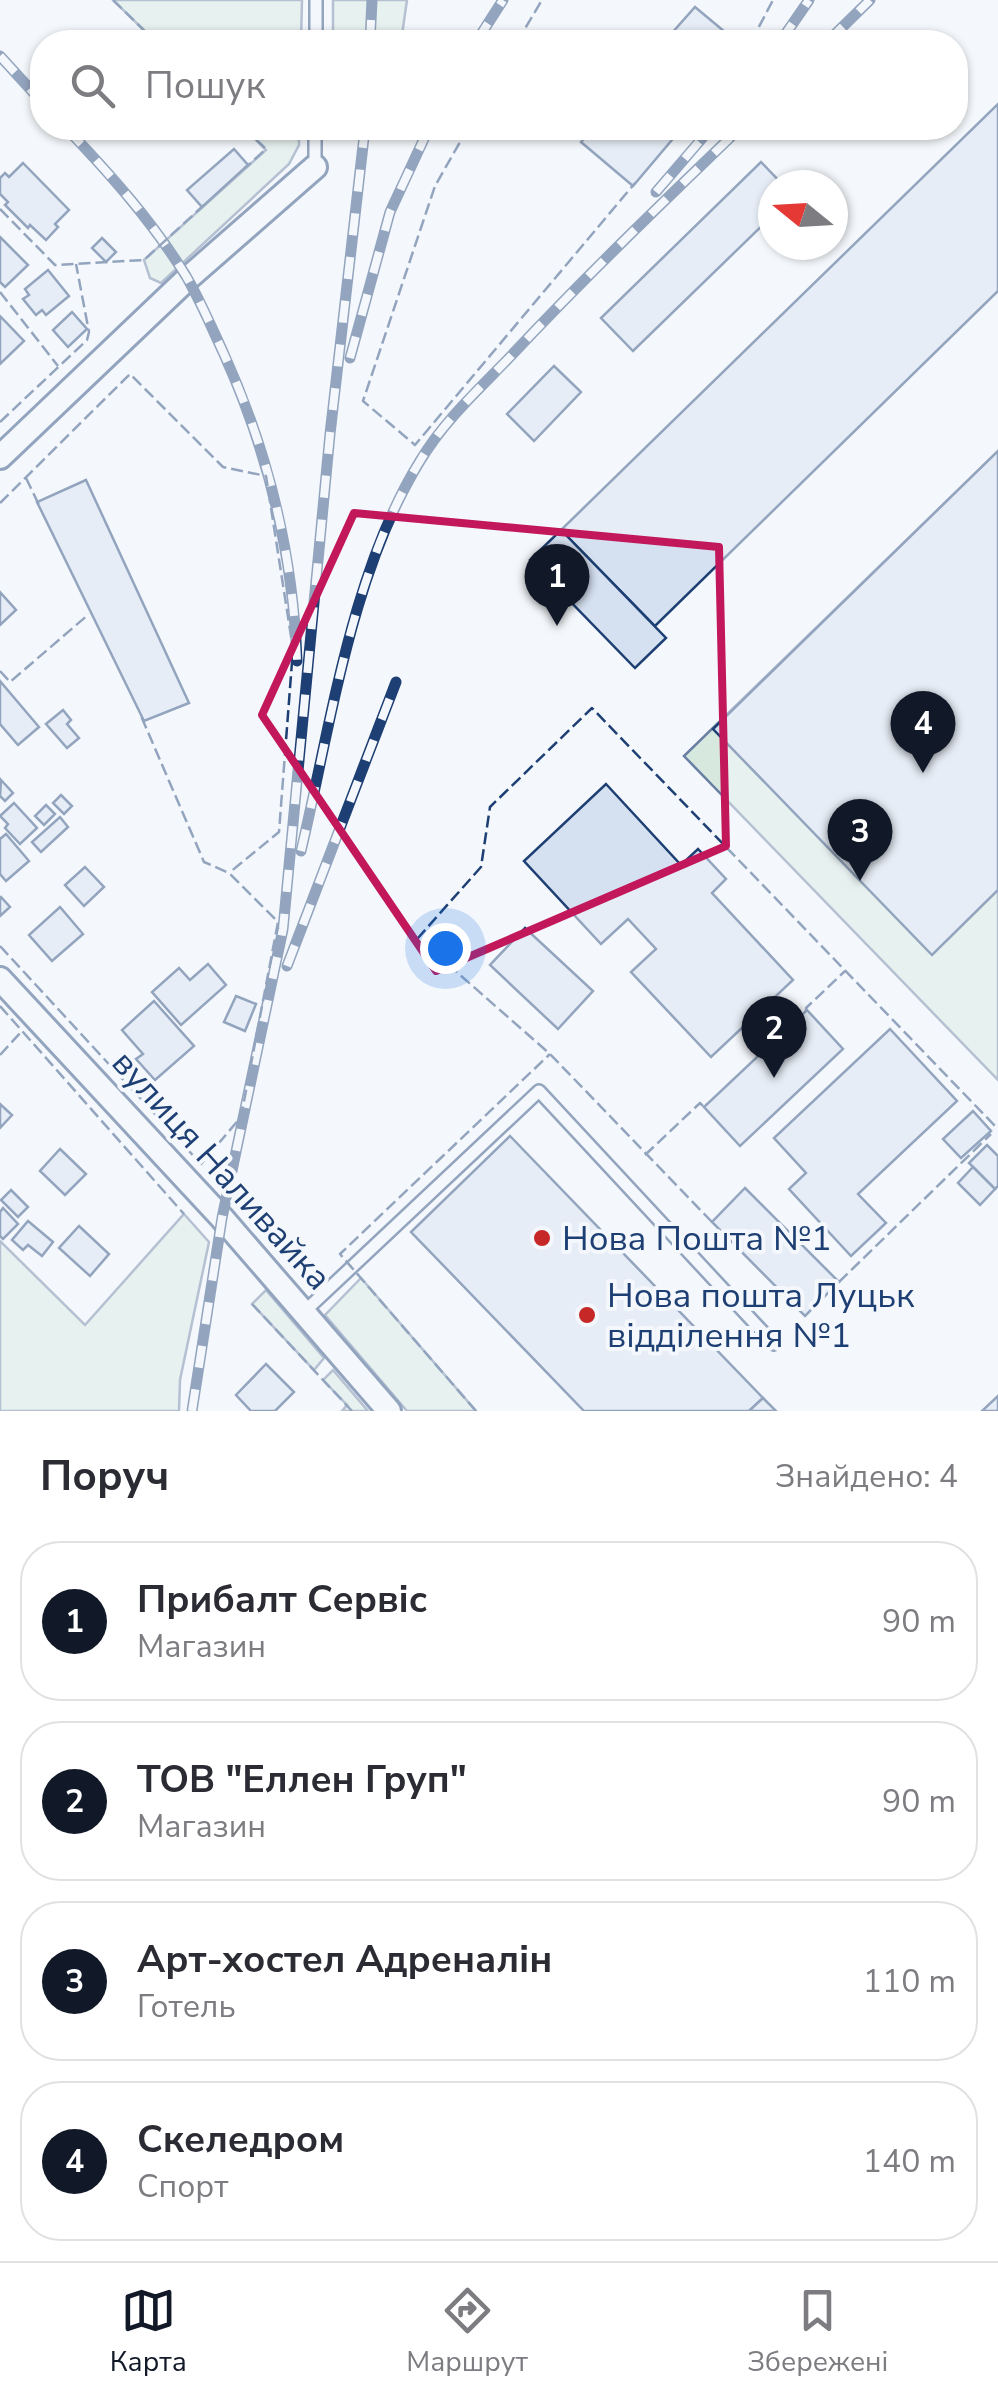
<!DOCTYPE html>
<html lang="uk">
<head>
<meta charset="utf-8">
<style>
  :root { --surface:#fff; --page:#f7f7f7; --text:#2b2b33; --muted:#7c7c81; --line:#e1e1e2; --accent:#111827 }
  body { margin:0; font-family:"Nunito Sans",sans-serif; background:var(--page); color:var(--text) }
  .compass { position:absolute; left:758px; top:170px; width:90px; height:90px; border-radius:50%; background:var(--surface); box-shadow:0 2px 8px #0004; rotate:288deg }
  .you { position:absolute; left:445px; top:948px; width:35px; height:35px; margin:-25px; border:8px solid #fff; border-radius:50%; background:#1a73e8; box-shadow:0 0 0 15px #1a73e833 }
  .badge { display:grid; place-items:center; width:65px; height:65px; border-radius:50%; background:var(--accent); color:#fff; font-size:32px; font-weight:700 }
  .pin { position:absolute; translate:-50% -82px; filter:drop-shadow(0 2px 5px #0008) }
  .pin::after { content:''; position:absolute; top:52px; width:35px; height:30px; background:inherit; clip-path:polygon(0 0,100% 0,50% 100%) }
  .list { margin:0; padding:0; list-style:none }
  h2 { display:flex; justify-content:space-between; align-items:center; height:130px; margin:0; padding:0 40px; font-size:42px }
  h2 small { font-size:32px; font-weight:400; color:var(--muted) }
  .list li { display:grid; grid-template-columns:65px 1fr auto; gap:30px; align-items:center; box-sizing:border-box; height:160px; margin:0 20px 20px; padding:0 20px; border:2px solid var(--line); border-radius:40px }
  .list b { display:block; font-size:38px; white-space:nowrap }
  .list p { margin:0; font-size:32px; white-space:nowrap; color:var(--muted) }
  .list em { font-size:32px; font-style:normal; color:var(--muted) }
  .icon { flex:none; width:55px; height:55px; fill:none; stroke:currentColor; stroke-width:2; stroke-linecap:round; stroke-linejoin:round }
  .map { position:relative; flex:none; width:998px; height:1411px; overflow:hidden }
  .search { position:absolute; background:var(--surface); box-shadow:0 2px 8px #0004; left:30px; right:30px; top:30px; height:110px; display:flex; align-items:center; gap:25px; box-sizing:border-box; padding:0 35px; border-radius:40px; color:var(--muted); font-size:38px }
  .sheet { height:850px; background:var(--surface) }
  nav { display:flex; justify-content:space-around; align-items:center; box-sizing:border-box; height:140px; border-top:2px solid var(--line); background:var(--surface); font-size:28px; color:var(--muted) }
  nav a { display:grid; justify-items:center; gap:5px }
  nav .on { color:var(--accent) }
  .map>svg:first-child { display:block }
</style>
</head>
<body>
<div class="map">
<svg width="998" height="1411" viewBox="0 0 998 1411">
  <rect width="100%" height="100%" fill="#f4f7fb"/>
  <g fill="#d7e8df" stroke="#687fa3" stroke-width="2.5">
    <polygon points="113,0 302,0 301,42 156,42"/>
    <polygon points="333,0 407,0 401,42 333,42"/>
    <polygon points="244,128 299,128 299,145 289,164 161,283 150,278 144,260 266,150"/>
    <polygon points="998,451 998,1080 684,756"/>
    <polygon points="184,1214 209,1242 180,1380 179,1411 0,1411 0,1241 85,1325"/>
    <polygon points="361,1278 476,1411 407,1411 325,1315"/>
    <polygon points="266,1290 324,1358 314,1370 252,1304"/>
    <polygon points="333,1370 368,1411 342,1411 347,1405 323,1380"/>
  </g>
  <g fill="#d5e0f0" stroke="#1d3f73" stroke-width="2.5">
    <polygon points="695,7 737,42 664,42"/>
    <polygon points="998,104 998,291 655,626 561,530"/>
    <polygon points="593,128 682,128 633,186 581,142"/>
    <polygon points="234,149 248,165 202,207 187,190"/>
    <polygon points="761,162 783,185 773,185 773,215 633,351 601,318"/>
    <polygon points="23,163 69,210 55,224 58,227 46,240 30,225 28,228 5,205 8,202 0,194 0,178 5,173 9,177"/>
    <polygon points="0,237 28,265 5,287 0,282"/>
    <polygon points="102,238 116,252 106,262 92,248"/>
    <polygon points="48,270 69,296 46,315 42,310 36,315 23,299 29,295 25,289"/>
    <polygon points="72,312 87,329 68,347 53,330"/>
    <polygon points="0,316 24,341 0,364"/>
    <polygon points="554,366 581,392 534,441 507,414"/>
    <polygon points="998,451 998,890 932,955 713,729"/>
    <polygon points="86,480 189,703 144,721 37,502"/>
    <polygon points="561,530 666,638 635,668 530,560"/>
    <polygon points="0,592 16,610 0,625"/>
    <polygon points="0,681 39,727 18,745 0,724"/>
    <polygon points="63,710 71,720 67,724 79,738 67,748 46,724"/>
    <polygon points="1,780 13,793 5,801 0,796"/>
    <polygon points="606,784 681,865 698,849 726,879 712,893 793,980 711,1057 631,972 656,949 628,919 601,944 524,861"/>
    <polygon points="61,795 72,806 64,814 53,803"/>
    <polygon points="14,803 37,828 20,844 5,828 8,824 0,816"/>
    <polygon points="46,805 55,814 44,825 35,816"/>
    <polygon points="60,817 68,827 41,852 32,842"/>
    <polygon points="6,834 29,861 6,881 0,874 0,839"/>
    <polygon points="85,867 104,887 84,906 65,885"/>
    <polygon points="1,897 10,907 0,916 0,898"/>
    <polygon points="60,907 83,934 52,961 29,935"/>
    <polygon points="525,928 593,991 558,1029 490,965"/>
    <polygon points="208,964 226,985 181,1025 152,992 179,968 190,980"/>
    <polygon points="236,996 256,1004 245,1031 224,1022"/>
    <polygon points="154,1001 194,1046 155,1080 136,1059 143,1054 122,1030"/>
    <polygon points="807,1010 843,1049 740,1146 704,1107"/>
    <polygon points="890,1029 957,1101 858,1194 886,1223 851,1256 789,1189 806,1173 774,1138"/>
    <polygon points="0,1104 12,1115 0,1128"/>
    <polygon points="973,1111 991,1131 961,1158 943,1139"/>
    <polygon points="510,1136 763,1398 749,1411 584,1411 411,1232"/>
    <polygon points="987,1145 998,1156 998,1186 995,1189 969,1163"/>
    <polygon points="60,1149 86,1174 65,1195 40,1171"/>
    <polygon points="973,1167 995,1189 980,1205 958,1183"/>
    <polygon points="745,1188 839,1282 805,1316 712,1222"/>
    <polygon points="11,1190 28,1207 18,1217 1,1200"/>
    <polygon points="3,1208 18,1224 3,1239 0,1236 0,1212"/>
    <polygon points="28,1221 53,1242 42,1256 28,1245 23,1250 12,1240"/>
    <polygon points="79,1226 109,1254 90,1276 59,1248"/>
    <polygon points="266,1364 294,1392 275,1411 251,1411 236,1395"/>
    <polygon points="998,1396 998,1411 982,1411"/>
    <polygon points="763,1398 776,1411 749,1411"/>
  </g>
  <g fill="none" stroke-linecap="round" stroke-linejoin="round">
    <defs>
      <g id="lane">
        <polyline points="316,42 316,0"/>
        <polyline points="315,167 315,128"/>
        <polyline points="304,1312 539,1091 774,1344"/>
      </g>
      <g id="street">
        <polyline points="0,457 187,279 315,167"/>
        <polyline points="0,979 222,1218 389,1411"/>
      </g>
    </defs>
    <use href="#lane" stroke="#1d3f73" stroke-width="16"/>
    <use href="#street" stroke="#1d3f73" stroke-width="28"/>
    <use href="#lane" stroke="#f4f7fb" stroke-width="11"/>
    <use href="#street" stroke="#f4f7fb" stroke-width="22"/>
    <defs>
      <g id="rail">
        <polyline points="370,42 372,0"/>
        <polyline points="476,42 503,0"/>
        <polyline points="780,42 809,0"/>
        <polyline points="827,42 870,0"/>
        <polyline points="0,56 42,102"/>
        <path d="M66,128C110,174 152,221 186,276C200,300 211,326 223,352C268,451 293,552 297,661"/>
        <polyline points="656,192 711,128"/>
        <polyline points="350,358 390,212 429,128"/>
        <path d="M301,851C331,724 351,573 420,461C443,422 478,390 509,358C583,279 662,203 740,128"/>
        <polyline points="287,966 396,682"/>
        <polyline points="192,1411 222,1218 283,929 330,434 365,128"/>
      </g>
    </defs>
    <use href="#rail" stroke="#1d3f73" stroke-width="11"/>
    <use href="#rail" stroke="#f4f7fb" stroke-width="8" stroke-dasharray="22" stroke-linecap="butt"/>
    <g stroke="#1d3f73" stroke-width="2.5" stroke-dasharray="12 5" stroke-linecap="butt">
      <polyline points="113,0 156,42"/>
      <polyline points="517,42 542,0"/>
      <polyline points="751,42 773,0"/>
      <polyline points="244,128 266,149 245,168"/>
      <polyline points="468,128 435,186 363,401 415,445 635,183"/>
      <polyline points="0,209 55,265 144,260 204,205"/>
      <polyline points="0,292 58,366"/>
      <polyline points="0,422 87,340 89,332 76,264"/>
      <polyline points="26,478 39,505"/>
      <polyline points="0,503 130,374 223,467 266,476 293,649 279,832 229,873"/>
      <polyline points="0,671 10,682 89,614"/>
      <polyline points="0,946 201,1164 241,1117 278,922 229,873 204,862 141,716"/>
      <polyline points="0,1006 184,1214"/>
      <polyline points="806,1012 806,1008 845,971"/>
      <polyline points="0,1055 22,1031"/>
      <polyline points="645,1155 700,1103 704,1107 707,1104"/>
      <polyline points="712,1222 550,1054 418,938 481,867 490,807 592,708 997,1128"/>
      <polyline points="839,1282 991,1134"/>
      <polyline points="252,1304 352,1411"/>
      <polyline points="476,1411 340,1254 550,1054"/>
    </g>
  </g>
  <path d="M0 0H998V1411H0ZM354,513L719,547L726,846L436,971L262,715Z" fill="#f4f7fb" fill-opacity=".55" fill-rule="evenodd"/>
  <path fill="none" stroke="#c2185b" stroke-width="8" stroke-linejoin="round" d="M354,513L719,547L726,846L436,971L262,715Z"/>
  <g fill="#c62828" stroke="#f4f7fb" stroke-width="4">
    <circle cx="542" cy="1238" r="10"/>
    <circle cx="587" cy="1315" r="10"/>
  </g>
  <g text-anchor="middle" stroke-width="8" stroke-linejoin="round" paint-order="stroke">
    <g font-size="35" fill="#1d3f73" stroke="#f4f7fb">
      <text transform="translate(222 1170) rotate(48)" y="12">вулиця Наливайка</text>
    </g>
    <g font-size="35" fill="#1d3f73" stroke="#f4f7fb" text-anchor="start">
      <text x="562" y="1250">Нова Пошта №1</text>
      <text x="607" y="1307">Нова пошта Луцьк<tspan x="607" dy="40">відділення №1</tspan></text>
    </g>
  </g>
</svg>
<svg class="compass" viewBox="-18 -18 36 36"><path d="M0-13l5 13h-10z" fill="#e53935"/><path d="M0 13l5-13h-10z" fill="#7c7c81"/></svg>
<div class="you"></div>
<div class="pin badge" style="left:557px;top:626px">1</div>
<div class="pin badge" style="left:774px;top:1078px">2</div>
<div class="pin badge" style="left:860px;top:881px">3</div>
<div class="pin badge" style="left:923px;top:773px">4</div>
<div class="search"><svg class="icon" aria-label="search" viewBox="0 0 24 24"><circle cx="10" cy="10" r="6"/><path d="M15 15l6 6"/></svg>Пошук</div>
</div>
<section class="sheet">
<h2>Поруч<small>Знайдено: 4</small></h2>
<ul class="list">
<li><span class="badge">1</span><div><b>Прибалт Сервіс</b><p>Магазин</p></div><em>90 m</em></li>
<li><span class="badge">2</span><div><b>ТОВ &quot;Еллен Груп&quot;</b><p>Магазин</p></div><em>90 m</em></li>
<li><span class="badge">3</span><div><b>Арт-хостел Адреналін</b><p>Готель</p></div><em>110 m</em></li>
<li><span class="badge">4</span><div><b>Скеледром</b><p>Спорт</p></div><em>140 m</em></li>
</ul>
</section>
<nav>
<a class="on"><svg class="icon" aria-label="map" viewBox="0 0 24 24"><path d="M3 6l6-2 6 2 6-2v14l-6 2-6-2-6 2zM9 4v14M15 6v14"/></svg>Карта</a>
<a><svg class="icon" aria-label="directions" viewBox="0 0 24 24"><path d="M12 3l9 9-9 9-9-9zM9 14v-3h6M13 9l2 2-2 2"/></svg>Маршрут</a>
<a><svg class="icon" aria-label="saved" viewBox="0 0 24 24"><path d="M7 4h10v16l-5-4-5 4z"/></svg>Збережені</a>
</nav>
</body>
</html>
